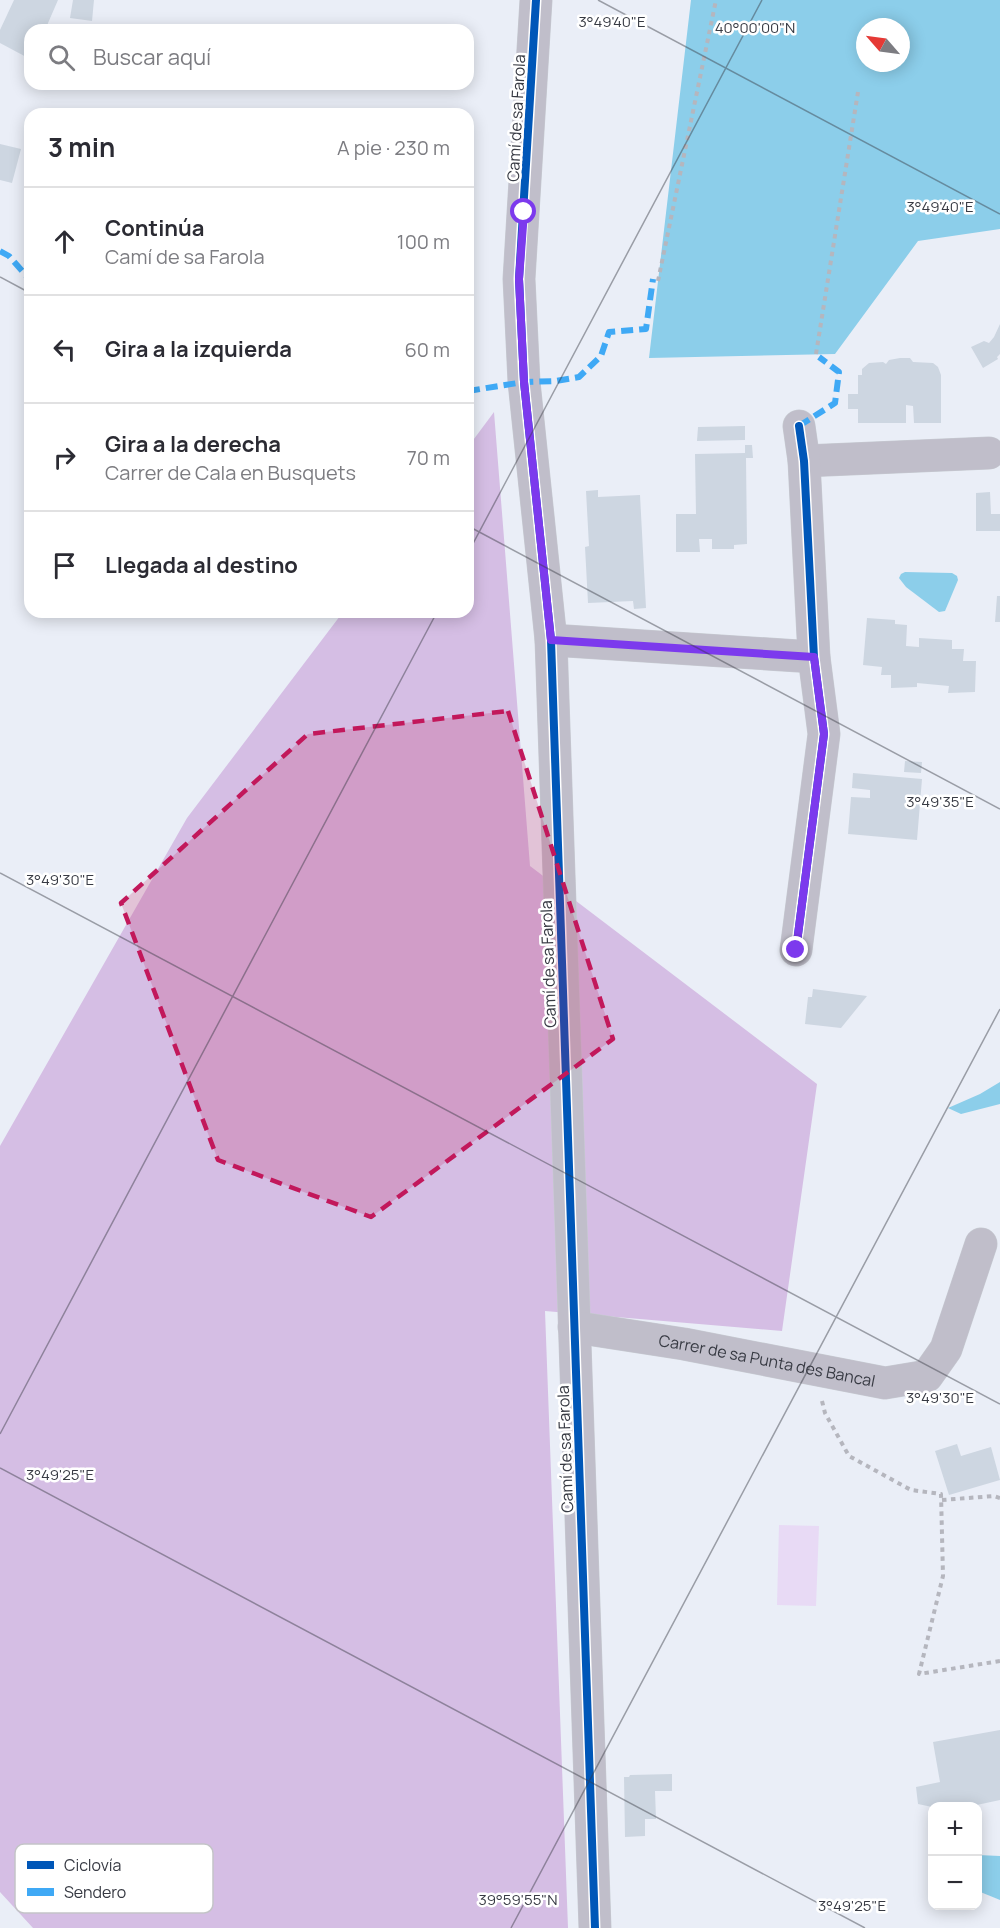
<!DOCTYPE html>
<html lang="es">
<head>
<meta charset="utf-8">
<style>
  :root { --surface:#fff; --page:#f7f7f7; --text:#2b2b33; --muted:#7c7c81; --line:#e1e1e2 }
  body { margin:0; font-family:Manrope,sans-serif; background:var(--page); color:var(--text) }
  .controls { position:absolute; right:18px; bottom:18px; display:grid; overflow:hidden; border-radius:12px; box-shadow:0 3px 15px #0003 }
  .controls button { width:54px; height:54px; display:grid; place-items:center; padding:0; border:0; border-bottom:2px solid var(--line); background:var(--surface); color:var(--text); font:30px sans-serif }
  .compass { position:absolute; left:856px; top:18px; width:54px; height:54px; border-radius:50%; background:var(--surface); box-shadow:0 3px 15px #0003; rotate:298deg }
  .stop { position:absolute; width:18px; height:18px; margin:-14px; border:4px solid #7c3aed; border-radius:50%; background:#fff }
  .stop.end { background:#7c3aed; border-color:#fff; box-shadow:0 2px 6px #0008 }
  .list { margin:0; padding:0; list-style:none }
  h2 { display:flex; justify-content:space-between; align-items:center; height:78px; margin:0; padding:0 24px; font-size:26px }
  h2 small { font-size:20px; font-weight:400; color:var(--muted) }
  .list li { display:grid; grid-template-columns:39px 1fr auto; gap:18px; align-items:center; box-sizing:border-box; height:108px; padding:0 24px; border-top:2px solid var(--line) }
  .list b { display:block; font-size:22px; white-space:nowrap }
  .list p { margin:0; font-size:20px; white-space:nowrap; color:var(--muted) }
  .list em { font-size:20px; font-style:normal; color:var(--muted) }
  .icon { flex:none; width:33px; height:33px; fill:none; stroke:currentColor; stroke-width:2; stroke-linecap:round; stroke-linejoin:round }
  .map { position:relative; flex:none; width:1000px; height:1928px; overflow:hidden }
  .search { position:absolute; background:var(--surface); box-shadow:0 3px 15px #0003; left:24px; top:24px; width:450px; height:66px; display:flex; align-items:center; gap:15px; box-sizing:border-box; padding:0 21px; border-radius:18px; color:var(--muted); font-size:22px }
  .panel { position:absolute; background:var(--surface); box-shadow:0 3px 15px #0003; left:24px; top:108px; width:450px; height:510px; border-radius:18px }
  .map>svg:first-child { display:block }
</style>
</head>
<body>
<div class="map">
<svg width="1000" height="1928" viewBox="0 0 1000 1928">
  <rect width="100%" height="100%" fill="#eaeef7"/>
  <polygon fill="#e8daf5" points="779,1525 819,1526 816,1606 777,1605"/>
  <polygon fill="#d5bee4" points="494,412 530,866 817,1084 782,1331 545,1311 568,1928 33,1928 0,1892 0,1146 187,818 343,612 468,612 468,447"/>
  <g fill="#8cceea" fill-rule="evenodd">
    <path d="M691,0H1000V229L918,241L835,354L649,358ZM865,27H901V63H865Z"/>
    <polygon points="905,572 952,573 957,576 958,580 945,611 939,612 906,587 899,578 901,574"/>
    <polygon points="1000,1082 1000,1104 961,1114 948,1108 980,1094"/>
    <polygon points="978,1855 1000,1856 1000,1900 978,1891"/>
  </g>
  <g fill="#cdd6e1">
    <polygon points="14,0 58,0 45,30 30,30 30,59 0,43 0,30"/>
    <polygon points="73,0 94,0 92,21 70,18"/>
    <polygon points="0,144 21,149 12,183 0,180"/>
    <polygon points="1000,324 1000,354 997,357 998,359 983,368 971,347 984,341 989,343 994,337"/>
    <polygon points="900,358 910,358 913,362 933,363 938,367 941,375 941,423 914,423 913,406 906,405 906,423 858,423 858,409 848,409 848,394 858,394 858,375 862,375 862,369 869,363 883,362 886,364 889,360"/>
    <polygon points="745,426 745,440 697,441 698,427"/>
    <polygon points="745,445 752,445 753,458 746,458 747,544 734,545 734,549 712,549 712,539 699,539 700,552 676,552 676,514 696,514 695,454 745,453"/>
    <polygon points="598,490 598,497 640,495 646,608 634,609 633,601 588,603 585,547 589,546 586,491"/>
    <polygon points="990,492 991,514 1000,514 1000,531 976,531 976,493"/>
    <polygon points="997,596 1000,596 1000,622 995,622"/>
    <polygon points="867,618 895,620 895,624 907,625 906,646 919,647 919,638 952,640 952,649 964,649 963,661 976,661 975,692 948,693 949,686 917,683 917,687 891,688 891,675 881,675 882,667 863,665"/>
    <polygon points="905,761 922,762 921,773 904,772"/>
    <polygon points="853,773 922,779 917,840 848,834 851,797 870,798 870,790 852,788"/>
    <polygon points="813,989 867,996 841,1028 805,1024 808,997 812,997"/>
    <polygon points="957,1444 961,1456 991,1447 1000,1480 949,1495 935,1451"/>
    <polygon points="1000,1730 1000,1800 972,1806 932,1807 918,1804 916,1787 940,1782 933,1742"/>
    <polygon points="672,1774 672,1791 655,1791 656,1819 645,1819 645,1836 625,1837 624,1777 629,1777 630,1775"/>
  </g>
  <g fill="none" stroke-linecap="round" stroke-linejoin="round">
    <defs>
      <g id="street">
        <polyline points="536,0 519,279 524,382 551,640 595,1928"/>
        <polyline points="804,461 989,453"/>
        <polyline points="551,640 814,657"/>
        <polyline points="796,950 824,734 814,657 804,461 799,426"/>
        <path id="s1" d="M574,1327L684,1344L885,1383L927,1376L946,1349L981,1244"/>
      </g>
    </defs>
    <use href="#street" stroke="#c7cbd2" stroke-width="33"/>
    <g stroke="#b5b6be" stroke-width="4" stroke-dasharray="4.5 4.5" stroke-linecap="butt">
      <polyline points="658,281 716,0"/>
      <polyline points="816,354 858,92"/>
      <polyline points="822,1401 825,1413 849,1456 911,1490 941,1494 943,1576 919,1674 1000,1661"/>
      <polyline points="942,1500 994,1496 1000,1498"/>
    </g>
    <use href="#street" stroke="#c0beca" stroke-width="32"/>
    <g stroke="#3fa9f5" stroke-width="6" stroke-dasharray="12 6" stroke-linecap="butt">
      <polyline points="0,251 9,256 30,280"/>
      <polyline points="468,391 524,382 556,381 579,377 601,356 609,332 646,329 653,279"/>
      <polyline points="799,426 835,403 839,372 819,357"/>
    </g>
    <defs>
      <g id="cycleway">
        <polyline points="536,0 519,279 524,382 551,640 595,1928"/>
        <polyline points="796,950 824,734 814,657 804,461 799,426"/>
      </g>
    </defs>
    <use href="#cycleway" stroke="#fff" stroke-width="11"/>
    <use href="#cycleway" stroke="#0057b8" stroke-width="8"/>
  </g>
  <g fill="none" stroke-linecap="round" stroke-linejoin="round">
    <polyline stroke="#7c3aed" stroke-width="8" points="524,212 519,279 524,382 551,640 814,657 824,734 796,950"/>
  </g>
  <path fill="#c2185b" fill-opacity="0.2" stroke="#c2185b" stroke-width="4.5" stroke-dasharray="12 8" stroke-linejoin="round" d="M508,711L613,1039L371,1217L218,1160L121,903L308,734Z"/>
  <path fill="none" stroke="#373a43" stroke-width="1.5" stroke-opacity="0.45" d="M598,0L1000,214M0,277L30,293M468,526L1000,809M468,553L762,0M0,873L1000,1404M0,1434L437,612M0,1468L865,1928M511,1928L1000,1009"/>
  <g text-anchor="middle" stroke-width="5" stroke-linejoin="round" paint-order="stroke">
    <g font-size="16" fill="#373a43" stroke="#fff">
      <text transform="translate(516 118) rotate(-87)" y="6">Camí de sa Farola</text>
      <text transform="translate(548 964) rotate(-92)" y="6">Camí de sa Farola</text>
      <text dy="6" stroke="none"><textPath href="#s1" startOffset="196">Carrer de sa Punta des Bancal</textPath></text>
      <text transform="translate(565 1449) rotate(-92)" y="6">Camí de sa Farola</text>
    </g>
  </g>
  <rect x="15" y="1844" width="198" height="69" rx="9" fill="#fff" stroke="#c3c4c7" stroke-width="1.5"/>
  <rect x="27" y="1861" width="27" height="8" fill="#0057b8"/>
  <rect x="27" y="1888" width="27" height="8" fill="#3fa9f5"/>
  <g font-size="16" fill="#373a43">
    <text x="64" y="1871">Ciclovía</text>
    <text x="64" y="1898">Sendero</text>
  </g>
  <g font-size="15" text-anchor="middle" fill="#373a43" stroke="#fff" stroke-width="5" stroke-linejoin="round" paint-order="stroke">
    <text x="612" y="27">3°49'40"E</text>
    <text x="755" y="33">40°00'00"N</text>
    <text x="940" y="212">3°49'40"E</text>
    <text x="940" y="807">3°49'35"E</text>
    <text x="60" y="885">3°49'30"E</text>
    <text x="940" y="1403">3°49'30"E</text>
    <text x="60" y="1480">3°49'25"E</text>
    <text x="518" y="1905">39°59'55"N</text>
    <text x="852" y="1911">3°49'25"E</text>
  </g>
</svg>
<div class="controls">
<button>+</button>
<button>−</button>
</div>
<svg class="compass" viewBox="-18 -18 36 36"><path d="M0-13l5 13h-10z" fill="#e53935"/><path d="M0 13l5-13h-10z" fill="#7c7c81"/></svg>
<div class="stop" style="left:524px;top:212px"></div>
<div class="stop end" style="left:796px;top:950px"></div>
<div class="search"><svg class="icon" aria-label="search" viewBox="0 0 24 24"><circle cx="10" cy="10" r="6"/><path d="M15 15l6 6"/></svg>Buscar aquí</div>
<section class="panel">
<h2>3 min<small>A pie · 230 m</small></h2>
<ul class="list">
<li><svg class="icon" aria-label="ahead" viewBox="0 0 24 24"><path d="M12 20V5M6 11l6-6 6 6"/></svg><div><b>Continúa</b><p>Camí de sa Farola</p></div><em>100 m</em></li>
<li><svg class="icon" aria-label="left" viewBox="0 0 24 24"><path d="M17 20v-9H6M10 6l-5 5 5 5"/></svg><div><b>Gira a la izquierda</b></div><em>60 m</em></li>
<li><svg class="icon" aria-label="right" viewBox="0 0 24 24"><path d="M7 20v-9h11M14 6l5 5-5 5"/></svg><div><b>Gira a la derecha</b><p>Carrer de Cala en Busquets</p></div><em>70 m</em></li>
<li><svg class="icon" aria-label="arrive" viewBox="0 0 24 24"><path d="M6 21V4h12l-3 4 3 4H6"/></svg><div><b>Llegada al destino</b></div></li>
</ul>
</section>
</div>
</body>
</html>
